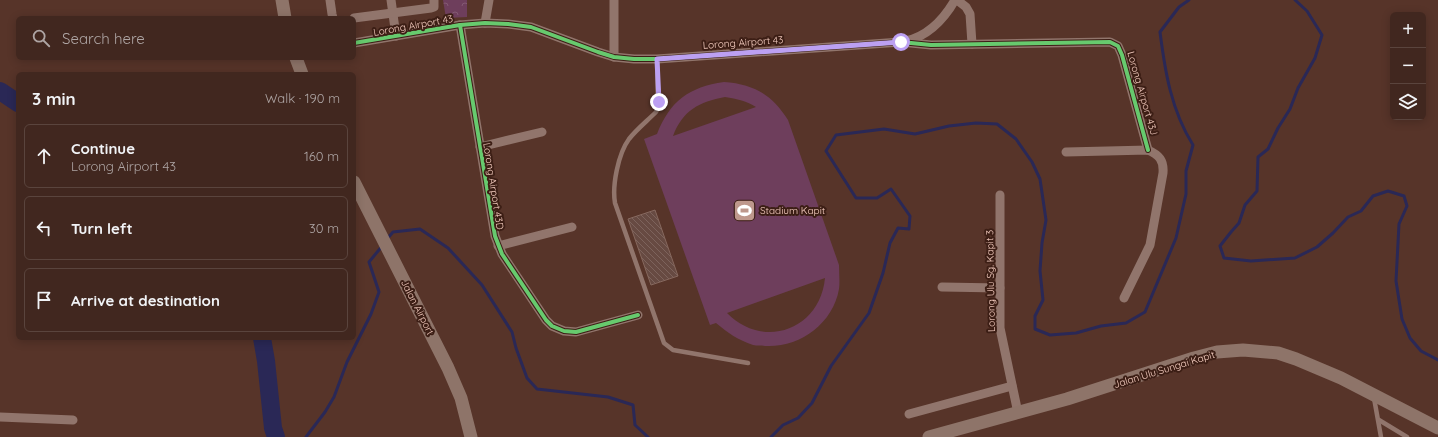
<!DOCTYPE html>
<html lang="en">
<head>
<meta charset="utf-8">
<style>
  :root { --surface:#41271f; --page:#4c332c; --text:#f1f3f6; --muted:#aea5a4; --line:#5a443d }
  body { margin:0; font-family:Quicksand,sans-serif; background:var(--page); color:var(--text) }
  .controls { position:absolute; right:12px; top:12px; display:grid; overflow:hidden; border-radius:6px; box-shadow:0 2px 10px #0003 }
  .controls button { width:36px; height:36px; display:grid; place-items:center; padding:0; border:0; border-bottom:1px solid var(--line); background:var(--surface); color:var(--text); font:20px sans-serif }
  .stop { position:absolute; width:12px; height:12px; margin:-9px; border:3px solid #bca0f2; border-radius:50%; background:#fff }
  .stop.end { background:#bca0f2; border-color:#fff; box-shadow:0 1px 4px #0008 }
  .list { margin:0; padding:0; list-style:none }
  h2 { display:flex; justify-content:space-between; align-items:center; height:52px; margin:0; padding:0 16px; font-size:17px }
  h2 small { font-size:13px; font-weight:400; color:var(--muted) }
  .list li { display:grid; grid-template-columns:26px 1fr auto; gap:12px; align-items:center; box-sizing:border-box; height:64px; margin:0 8px 8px; padding:0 8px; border:1px solid var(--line); border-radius:6px }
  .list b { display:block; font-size:15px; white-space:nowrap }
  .list p { margin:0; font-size:13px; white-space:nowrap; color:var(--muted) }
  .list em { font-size:13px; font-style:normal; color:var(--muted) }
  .icon { flex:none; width:22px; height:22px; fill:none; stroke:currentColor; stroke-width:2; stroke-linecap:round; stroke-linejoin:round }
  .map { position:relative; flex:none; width:1438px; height:437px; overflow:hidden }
  .search { position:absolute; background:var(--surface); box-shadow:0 2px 10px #0003; left:16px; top:16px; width:340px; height:44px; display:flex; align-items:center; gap:10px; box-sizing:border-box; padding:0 14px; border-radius:6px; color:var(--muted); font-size:15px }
  .panel { position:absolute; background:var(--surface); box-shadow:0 2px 10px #0003; left:16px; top:72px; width:340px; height:268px; border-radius:6px }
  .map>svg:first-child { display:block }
</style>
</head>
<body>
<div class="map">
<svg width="1438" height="437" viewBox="0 0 1438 437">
  <defs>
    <pattern id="forest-crowns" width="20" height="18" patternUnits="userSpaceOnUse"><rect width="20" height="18" fill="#6e3e5c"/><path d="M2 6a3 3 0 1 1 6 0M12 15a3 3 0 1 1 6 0" fill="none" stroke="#835972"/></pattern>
    <pattern id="building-back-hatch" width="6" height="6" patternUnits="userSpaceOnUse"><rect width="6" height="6" fill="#674a42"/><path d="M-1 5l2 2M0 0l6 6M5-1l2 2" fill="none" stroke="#7d635c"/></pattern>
  </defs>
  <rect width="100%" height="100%" fill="#573429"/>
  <polygon fill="url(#forest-crowns)" points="443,0 467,0 467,17 446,18"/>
  <path fill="#6e3e5c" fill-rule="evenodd" d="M724,82C754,84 772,95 788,120L839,265C839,273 840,282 839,289C833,324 799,348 765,346C761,345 757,346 753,345C738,340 728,333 716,323L710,325L644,139L657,134C670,101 689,87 724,82ZM725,97C737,99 747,101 756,107L673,136C683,110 699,102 725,97ZM825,278C820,330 763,350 727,313Z"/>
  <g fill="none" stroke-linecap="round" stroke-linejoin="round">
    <g stroke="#2a2856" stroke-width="3">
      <polyline points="1295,0 1307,11 1322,35 1315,58 1298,88 1290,109 1278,128 1268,149 1258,157 1257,191 1245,205 1239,223 1231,232 1220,246 1224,258 1251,261 1295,258 1317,247 1333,233 1348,217 1361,211 1373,196 1388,191 1404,196 1407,206 1399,224 1396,281 1402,319 1410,338 1421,351 1438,360"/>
      <polyline points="387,239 393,232 420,229 448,248 482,285 512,332 516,348 527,378 537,389 608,397 633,405 635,425 648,437"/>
      <polyline points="306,437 325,412 334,397 347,362 371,314 379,292 369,262 383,245"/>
      <path d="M771,437L783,425L798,418L812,403L831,366L869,313L883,273L890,243L898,228L909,229L910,216L891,189L877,198H856L826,151L836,135L884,129L915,134L949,126L976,123L997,124L1016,139L1032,162L1040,179L1046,220L1042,243L1040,271L1043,300L1035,316V329L1050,335L1076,333L1101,326L1126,323L1145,312L1176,238L1186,194V171L1193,145C1171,110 1165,71 1160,32L1179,7L1189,0"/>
    </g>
    <g stroke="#2a2856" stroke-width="18">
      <polyline points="0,91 18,103"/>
      <polyline points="262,338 266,361 273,428 276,437"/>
    </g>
  </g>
  <polygon fill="url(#building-back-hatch)" stroke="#86685e" points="655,210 678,276 651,285 628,219"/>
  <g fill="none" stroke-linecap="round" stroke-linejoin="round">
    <g stroke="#91756c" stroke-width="4.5">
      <path d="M657,59L658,108L656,112C647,121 636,130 629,139C618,154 612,186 615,203L664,343L673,350L748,363"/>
      <polyline points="1374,398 1381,437"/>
      <polyline points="1379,420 1407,437"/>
    </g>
    <g stroke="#91756c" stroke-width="9">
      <polyline points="330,0 332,14 333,18"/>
      <polyline points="391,0 396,36"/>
      <polyline points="614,0 614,57"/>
      <polyline points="957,0 966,7 970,14 972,44"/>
      <polyline points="354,18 431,8 434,7 434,0"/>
      <polyline points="485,23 489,0"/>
      <polyline points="460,25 495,236 502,254 546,320 552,326 564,331 576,332 638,315"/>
      <path d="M906,41C928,36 944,19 955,0"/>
      <polyline points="354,43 460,25 485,23 508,24 531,27 598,52 614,57 634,59 657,59 901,42 931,45 1110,42 1118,46 1122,55 1148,150"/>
      <polyline points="480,147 542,132"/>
      <path d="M1066,152L1148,150C1159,155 1164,160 1163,173L1150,245L1124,298"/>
      <polyline points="1000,195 1000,328 1018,413"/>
      <polyline points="498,246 572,227"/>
      <polyline points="942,287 1000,288"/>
      <polyline points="909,414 1012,386"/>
      <polyline points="0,417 73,420"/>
    </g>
    <g stroke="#8e7469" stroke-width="13">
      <polyline points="282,0 285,18"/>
      <polyline points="296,58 302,74"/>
      <polyline points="354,182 448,368 461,398 471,437"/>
      <polyline points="929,437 1067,399 1194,358 1217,352 1243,350 1278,353 1296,359 1341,378 1438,428"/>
    </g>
    <defs>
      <g id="cycleway">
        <polyline points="460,25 495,236 502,254 546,320 552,326 564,331 576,332 638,315"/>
        <polyline points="354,43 460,25 485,23 508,24 531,27 598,52 614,57 634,59 657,59 901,42 931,45 1110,42 1118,46 1122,55 1148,150"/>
      </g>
    </defs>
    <use href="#cycleway" stroke="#3c1e15" stroke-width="6"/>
    <use href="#cycleway" stroke="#67ca6e" stroke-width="4"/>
  </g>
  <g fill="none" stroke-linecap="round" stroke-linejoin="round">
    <polyline stroke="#bca0f2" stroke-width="5" points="659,102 657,59 901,42"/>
  </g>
  <defs>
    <symbol id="stadium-square" viewBox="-11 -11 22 22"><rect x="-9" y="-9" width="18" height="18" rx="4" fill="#be988c" stroke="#3c1e15"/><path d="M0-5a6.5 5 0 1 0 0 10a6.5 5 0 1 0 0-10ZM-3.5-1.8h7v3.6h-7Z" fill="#fff"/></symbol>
  </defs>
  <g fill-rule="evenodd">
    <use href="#stadium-square" x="732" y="198" width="25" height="25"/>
  </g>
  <g text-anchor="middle" stroke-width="4" stroke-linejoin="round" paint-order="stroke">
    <g font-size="10" fill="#f6cec1" stroke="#3c1e15">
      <text transform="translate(413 25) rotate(-10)" y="4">Lorong Airport 43</text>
      <text transform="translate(743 42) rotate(-4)" y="4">Lorong Airport 43</text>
      <text transform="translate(1143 93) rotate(74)" y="4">Lorong Airport 43J</text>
      <text transform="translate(494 186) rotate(81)" y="4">Lorong Airport 43D</text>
      <text transform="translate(990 281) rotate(-91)" y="4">Lorong Ulu Sg. Kapit 3</text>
      <text transform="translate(418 307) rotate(63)" y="4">Jalan Airport</text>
      <text transform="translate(1164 369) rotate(-17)" y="4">Jalan Ulu Sungai Kapit</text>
    </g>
    <g font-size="10" fill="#f6cec1" stroke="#3c1e15" text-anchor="start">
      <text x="760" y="214">Stadium Kapit</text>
    </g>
  </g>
</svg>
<div class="controls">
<button>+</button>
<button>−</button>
<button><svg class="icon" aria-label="layers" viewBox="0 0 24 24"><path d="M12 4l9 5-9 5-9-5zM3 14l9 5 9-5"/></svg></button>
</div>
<div class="stop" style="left:901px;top:42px"></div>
<div class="stop end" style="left:659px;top:102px"></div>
<div class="search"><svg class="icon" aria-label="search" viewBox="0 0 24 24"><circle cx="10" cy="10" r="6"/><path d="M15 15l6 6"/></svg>Search here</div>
<section class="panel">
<h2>3 min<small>Walk · 190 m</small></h2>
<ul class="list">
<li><svg class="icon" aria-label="ahead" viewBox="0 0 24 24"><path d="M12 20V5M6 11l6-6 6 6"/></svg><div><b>Continue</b><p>Lorong Airport 43</p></div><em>160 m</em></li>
<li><svg class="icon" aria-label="left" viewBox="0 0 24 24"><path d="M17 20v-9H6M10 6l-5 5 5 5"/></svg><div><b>Turn left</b></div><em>30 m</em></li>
<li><svg class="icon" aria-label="arrive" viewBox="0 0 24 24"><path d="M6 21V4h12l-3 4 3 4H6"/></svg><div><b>Arrive at destination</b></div></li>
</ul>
</section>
</div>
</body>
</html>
